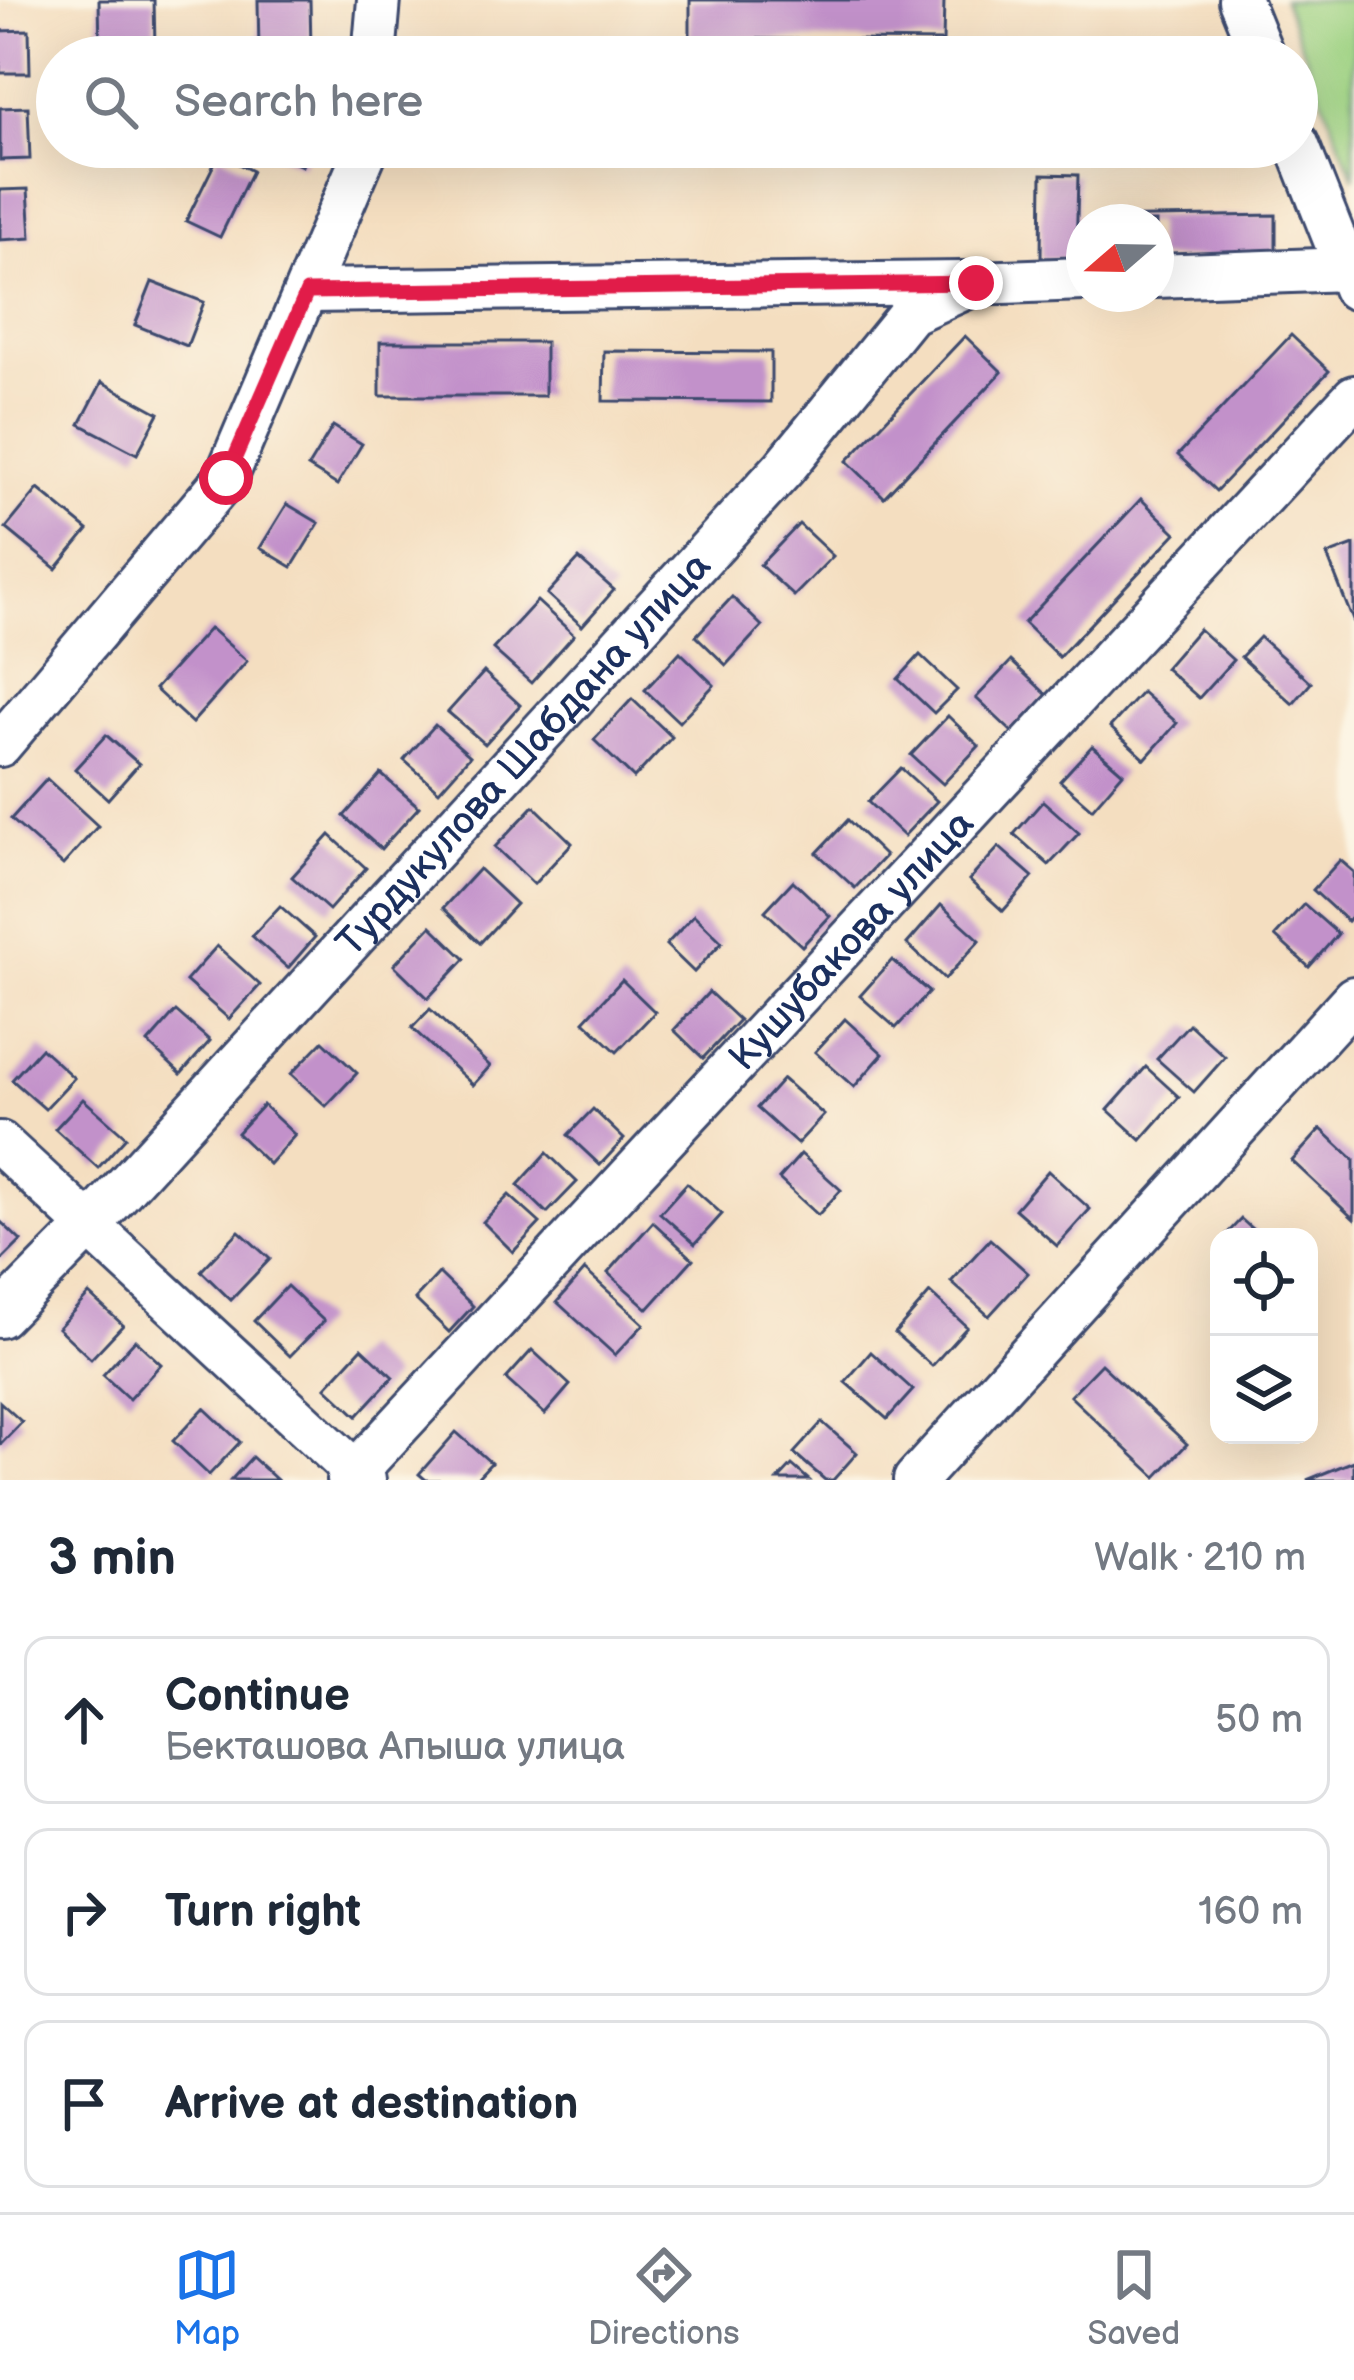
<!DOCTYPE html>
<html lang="en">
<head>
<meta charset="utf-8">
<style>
  :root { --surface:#fff; --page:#f2f2f3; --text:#1f2937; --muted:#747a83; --line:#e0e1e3; --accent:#1a73e8 }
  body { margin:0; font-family:"Balsamiq Sans",sans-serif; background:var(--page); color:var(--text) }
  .controls { position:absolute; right:36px; bottom:36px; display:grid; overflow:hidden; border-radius:24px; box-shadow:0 12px 48px #0002 }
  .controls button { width:108px; height:108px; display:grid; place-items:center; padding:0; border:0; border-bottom:3px solid var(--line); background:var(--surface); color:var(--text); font:60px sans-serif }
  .compass { position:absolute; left:1066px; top:204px; width:108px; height:108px; border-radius:50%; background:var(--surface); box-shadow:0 12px 48px #0002; rotate:250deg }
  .stop { position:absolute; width:36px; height:36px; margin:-27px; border:9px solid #e11d48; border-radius:50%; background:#fff }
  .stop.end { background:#e11d48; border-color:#fff; box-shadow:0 3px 12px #0008 }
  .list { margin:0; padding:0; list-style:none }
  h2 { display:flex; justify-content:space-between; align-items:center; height:156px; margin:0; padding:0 48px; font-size:51px }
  h2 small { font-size:39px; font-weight:400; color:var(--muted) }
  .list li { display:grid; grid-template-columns:78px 1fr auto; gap:36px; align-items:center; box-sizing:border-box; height:168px; margin:0 24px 24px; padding:0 24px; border:3px solid var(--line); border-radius:24px }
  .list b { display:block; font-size:45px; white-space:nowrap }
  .list p { margin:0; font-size:39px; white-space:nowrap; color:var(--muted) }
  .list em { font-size:39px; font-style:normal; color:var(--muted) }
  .icon { flex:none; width:66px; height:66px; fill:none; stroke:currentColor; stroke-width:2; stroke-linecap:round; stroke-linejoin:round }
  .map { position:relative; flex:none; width:1354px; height:1480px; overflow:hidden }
  .search { position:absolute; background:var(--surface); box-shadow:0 12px 48px #0002; left:36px; right:36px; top:36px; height:132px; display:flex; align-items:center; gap:30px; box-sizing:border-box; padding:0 42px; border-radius:66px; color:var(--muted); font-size:45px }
  .sheet { height:732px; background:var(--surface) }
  nav { display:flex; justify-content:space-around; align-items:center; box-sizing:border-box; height:168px; border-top:3px solid var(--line); background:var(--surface); font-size:33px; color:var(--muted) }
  nav a { display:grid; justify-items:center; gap:6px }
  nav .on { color:var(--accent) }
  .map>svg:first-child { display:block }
</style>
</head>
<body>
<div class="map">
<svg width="1354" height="1480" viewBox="0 0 1354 1480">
  <rect width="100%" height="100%" fill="#fcf5e5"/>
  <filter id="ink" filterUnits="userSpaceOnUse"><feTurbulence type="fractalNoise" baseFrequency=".00833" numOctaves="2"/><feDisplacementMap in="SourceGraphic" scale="24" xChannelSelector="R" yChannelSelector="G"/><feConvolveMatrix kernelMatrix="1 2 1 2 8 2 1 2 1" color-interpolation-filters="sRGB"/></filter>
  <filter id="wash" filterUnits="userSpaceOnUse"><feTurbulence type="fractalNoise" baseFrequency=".004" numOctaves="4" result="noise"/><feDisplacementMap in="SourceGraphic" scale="48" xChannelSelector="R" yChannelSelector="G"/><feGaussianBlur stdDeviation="2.7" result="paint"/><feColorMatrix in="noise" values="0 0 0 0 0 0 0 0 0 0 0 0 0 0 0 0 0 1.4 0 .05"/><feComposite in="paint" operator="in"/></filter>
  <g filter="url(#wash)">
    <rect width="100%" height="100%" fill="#f4dec0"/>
    <polygon fill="#9dd282" stroke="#5c8070" stroke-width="3" points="1283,0 1354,0 1354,178"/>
    <g id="blocks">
      <g fill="#c291ca">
        <polygon points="99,0 154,0 155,48 100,49"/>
        <polygon points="258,0 310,0 311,50 259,51"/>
        <polygon points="690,0 944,0 943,41 690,38"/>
        <polygon points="29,30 30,73 0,73 0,31"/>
        <polygon points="28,107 30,159 0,160 0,108"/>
        <polygon points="259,147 310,147 302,166"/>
        <polygon points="219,154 252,171 220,237 186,221"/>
        <polygon points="1042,174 1078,175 1076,259 1041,258"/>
        <polygon points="28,189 31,238 0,240 0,190"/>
        <polygon points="1276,215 1276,257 1156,258 1156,222 1093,222 1093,218"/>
        <polygon points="152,282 204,302 187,346 135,325"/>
        <polygon points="1291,335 1329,371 1216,491 1178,455"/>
        <polygon points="965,336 1002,372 884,497 847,461"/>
        <rect x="380" y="342" width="165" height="54"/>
        <polygon points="604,351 771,352 771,402 603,401"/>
        <polygon points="102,382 159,413 137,454 80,424"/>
        <polygon points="333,426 362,444 337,485 308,467"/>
        <polygon points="38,489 88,530 56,569 6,528"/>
        <polygon points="1141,499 1176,533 1059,657 1024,623"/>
        <polygon points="287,504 319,523 292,567 260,548"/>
        <polygon points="799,524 833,556 794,596 760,565"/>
        <polygon points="1354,545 1354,623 1327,555"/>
        <polygon points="579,559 614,590 582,626 547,594"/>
        <polygon points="732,597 762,626 726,665 696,636"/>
        <polygon points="537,601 574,635 531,683 493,649"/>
        <polygon points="210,628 247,661 192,723 155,689"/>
        <polygon points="1199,629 1233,660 1199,698 1165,668"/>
        <polygon points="1260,637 1311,683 1293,704 1241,657"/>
        <polygon points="680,652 714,685 679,722 645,690"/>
        <polygon points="920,655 957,690 934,713 898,679"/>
        <polygon points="1011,661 1047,695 1012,732 976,698"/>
        <polygon points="484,672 520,705 485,744 448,712"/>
        <polygon points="1142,692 1177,723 1145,759 1110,727"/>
        <polygon points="632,699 672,737 634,778 594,740"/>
        <polygon points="948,716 979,746 943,784 911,755"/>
        <polygon points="435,725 470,756 439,791 404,760"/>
        <polygon points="106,735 139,764 108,799 75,769"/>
        <polygon points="1092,746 1123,773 1092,809 1060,781"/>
        <polygon points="901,768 937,801 904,836 868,802"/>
        <polygon points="381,774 419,807 381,849 344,816"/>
        <polygon points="47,779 98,826 63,865 11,819"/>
        <polygon points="1043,801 1079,833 1049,865 1014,834"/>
        <polygon points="534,806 572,843 534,884 495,847"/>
        <polygon points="848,820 885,856 855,888 817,853"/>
        <polygon points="330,835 366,868 329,910 292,877"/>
        <polygon points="999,847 1033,877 1003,911 969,880"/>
        <polygon points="1340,860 1354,872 1354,913 1347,921 1313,890"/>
        <polygon points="479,869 516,904 480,943 443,908"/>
        <polygon points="793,881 830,916 802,946 765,911"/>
        <polygon points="1304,904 1338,934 1309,967 1275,936"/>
        <polygon points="941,905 980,940 945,979 907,944"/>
        <polygon points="280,906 315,937 288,968 252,936"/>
        <polygon points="694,915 722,942 694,972 666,945"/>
        <polygon points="431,926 465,959 428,998 394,965"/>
        <polygon points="217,946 260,985 229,1019 186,981"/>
        <polygon points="892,960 929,992 896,1028 860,996"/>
        <polygon points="622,980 655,1012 617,1052 584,1021"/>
        <polygon points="709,992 739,1020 703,1058 674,1030"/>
        <polygon points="430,1009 490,1066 473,1085 412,1028"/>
        <polygon points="176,1011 210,1041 181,1074 148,1043"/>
        <polygon points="845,1019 883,1054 854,1087 815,1052"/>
        <polygon points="1189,1024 1225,1057 1194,1092 1157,1059"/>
        <polygon points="323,1041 357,1073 326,1106 291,1074"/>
        <polygon points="41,1048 74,1078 45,1109 12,1080"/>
        <polygon points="1146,1067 1179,1097 1141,1140 1108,1110"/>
        <polygon points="783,1079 824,1115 797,1144 757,1108"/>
        <polygon points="83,1099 126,1137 98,1168 55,1129"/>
        <polygon points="263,1105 295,1135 269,1164 237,1133"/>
        <polygon points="593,1109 624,1139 600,1165 568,1135"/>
        <polygon points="1321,1129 1354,1160 1354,1219 1292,1161"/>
        <polygon points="547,1153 577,1182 547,1213 518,1185"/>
        <polygon points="801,1154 841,1190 818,1215 779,1179"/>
        <polygon points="1048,1171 1090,1209 1057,1246 1015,1209"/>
        <polygon points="687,1183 722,1214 695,1244 660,1213"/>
        <polygon points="509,1195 540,1223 513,1252 483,1222"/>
        <polygon points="1241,1219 1261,1237 1224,1237"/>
        <polygon points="0,1221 21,1241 0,1262"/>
        <polygon points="653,1222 693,1259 648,1309 608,1273"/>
        <polygon points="239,1231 270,1259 231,1300 201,1271"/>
        <polygon points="990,1239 1028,1273 989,1316 951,1282"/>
        <polygon points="585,1270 644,1324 615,1355 557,1302"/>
        <polygon points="439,1273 473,1306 449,1332 415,1299"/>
        <polygon points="287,1286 324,1321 290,1356 254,1321"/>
        <polygon points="930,1293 967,1327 932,1366 895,1333"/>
        <polygon points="89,1294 123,1325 91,1359 58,1328"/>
        <polygon points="135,1340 161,1364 129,1399 103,1375"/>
        <polygon points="362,1348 393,1377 357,1416 326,1387"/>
        <polygon points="532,1350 570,1385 545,1414 506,1379"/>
        <polygon points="871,1352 913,1390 887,1419 845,1382"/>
        <polygon points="1101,1364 1187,1444 1156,1477 1070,1396"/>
        <polygon points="0,1402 22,1422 0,1445"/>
        <polygon points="204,1408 240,1442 209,1475 173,1441"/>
        <polygon points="822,1422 857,1453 833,1480 825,1480 794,1453"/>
        <polygon points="456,1432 491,1463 475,1480 426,1480 419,1474"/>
        <polygon points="252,1457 277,1480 231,1480"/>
        <polygon points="1354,1461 1354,1480 1307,1480"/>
        <polygon points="792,1465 809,1480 778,1480"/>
      </g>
    </g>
  </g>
  <g filter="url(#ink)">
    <use href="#blocks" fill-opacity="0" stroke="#3c496d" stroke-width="3"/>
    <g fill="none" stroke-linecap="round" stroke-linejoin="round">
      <defs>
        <g id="minor">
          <polyline points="1240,0 1263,57"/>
          <polyline points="374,57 379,0"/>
          <polyline points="1297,144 1354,288"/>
          <polyline points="1156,276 1347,269"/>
          <polyline points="307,291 962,283"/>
          <polyline points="0,745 226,478 367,147"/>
          <polyline points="0,1143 364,1480"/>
          <path id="s1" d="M0,1316L89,1226L784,468L910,313L976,283L1084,279"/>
          <path id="s2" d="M348,1480L1354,397"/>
          <polyline points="915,1480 1354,998"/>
        </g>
      </defs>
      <use href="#minor" stroke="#3c496d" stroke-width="48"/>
      <use href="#minor" stroke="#fff" stroke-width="42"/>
    </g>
  </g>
  <g fill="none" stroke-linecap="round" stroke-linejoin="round" filter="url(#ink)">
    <polyline stroke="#e11d48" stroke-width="15" points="226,478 307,292 976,283"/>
  </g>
  <g text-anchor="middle" stroke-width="9" stroke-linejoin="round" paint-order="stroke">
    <g font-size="39" fill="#1b2f5e" stroke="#fcf5e5">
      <text dy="14" stroke="none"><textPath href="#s1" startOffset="768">Турдукулова Шабдана улица</textPath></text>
      <text dy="14" stroke="none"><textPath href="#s2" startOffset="738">Кушубакова улица</textPath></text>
    </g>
  </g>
</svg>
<div class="controls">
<button><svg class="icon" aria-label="locate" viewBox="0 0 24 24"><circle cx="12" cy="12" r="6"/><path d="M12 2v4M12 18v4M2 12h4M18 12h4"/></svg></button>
<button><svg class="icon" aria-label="layers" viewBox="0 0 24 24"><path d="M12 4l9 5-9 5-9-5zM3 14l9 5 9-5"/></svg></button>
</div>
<svg class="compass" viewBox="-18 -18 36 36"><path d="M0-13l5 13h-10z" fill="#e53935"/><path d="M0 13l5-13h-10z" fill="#747a83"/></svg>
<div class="stop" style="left:226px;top:478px"></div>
<div class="stop end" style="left:976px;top:283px"></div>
<div class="search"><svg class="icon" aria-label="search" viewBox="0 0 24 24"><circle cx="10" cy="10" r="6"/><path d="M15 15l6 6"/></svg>Search here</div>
</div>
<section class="sheet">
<h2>3 min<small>Walk · 210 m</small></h2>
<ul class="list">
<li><svg class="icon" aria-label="ahead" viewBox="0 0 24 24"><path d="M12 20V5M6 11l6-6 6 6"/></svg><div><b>Continue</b><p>Бекташова Апыша улица</p></div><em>50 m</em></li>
<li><svg class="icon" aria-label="right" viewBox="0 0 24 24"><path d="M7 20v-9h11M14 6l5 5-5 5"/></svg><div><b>Turn right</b></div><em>160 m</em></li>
<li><svg class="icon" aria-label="arrive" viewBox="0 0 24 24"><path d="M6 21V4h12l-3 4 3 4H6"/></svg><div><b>Arrive at destination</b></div></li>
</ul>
</section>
<nav>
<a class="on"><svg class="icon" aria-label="map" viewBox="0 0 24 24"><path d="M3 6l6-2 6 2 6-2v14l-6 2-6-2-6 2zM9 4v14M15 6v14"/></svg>Map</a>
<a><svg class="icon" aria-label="directions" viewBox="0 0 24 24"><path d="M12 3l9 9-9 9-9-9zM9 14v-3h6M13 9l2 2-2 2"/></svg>Directions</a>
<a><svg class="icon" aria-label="saved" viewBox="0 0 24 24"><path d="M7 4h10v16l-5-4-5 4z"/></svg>Saved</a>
</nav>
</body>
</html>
